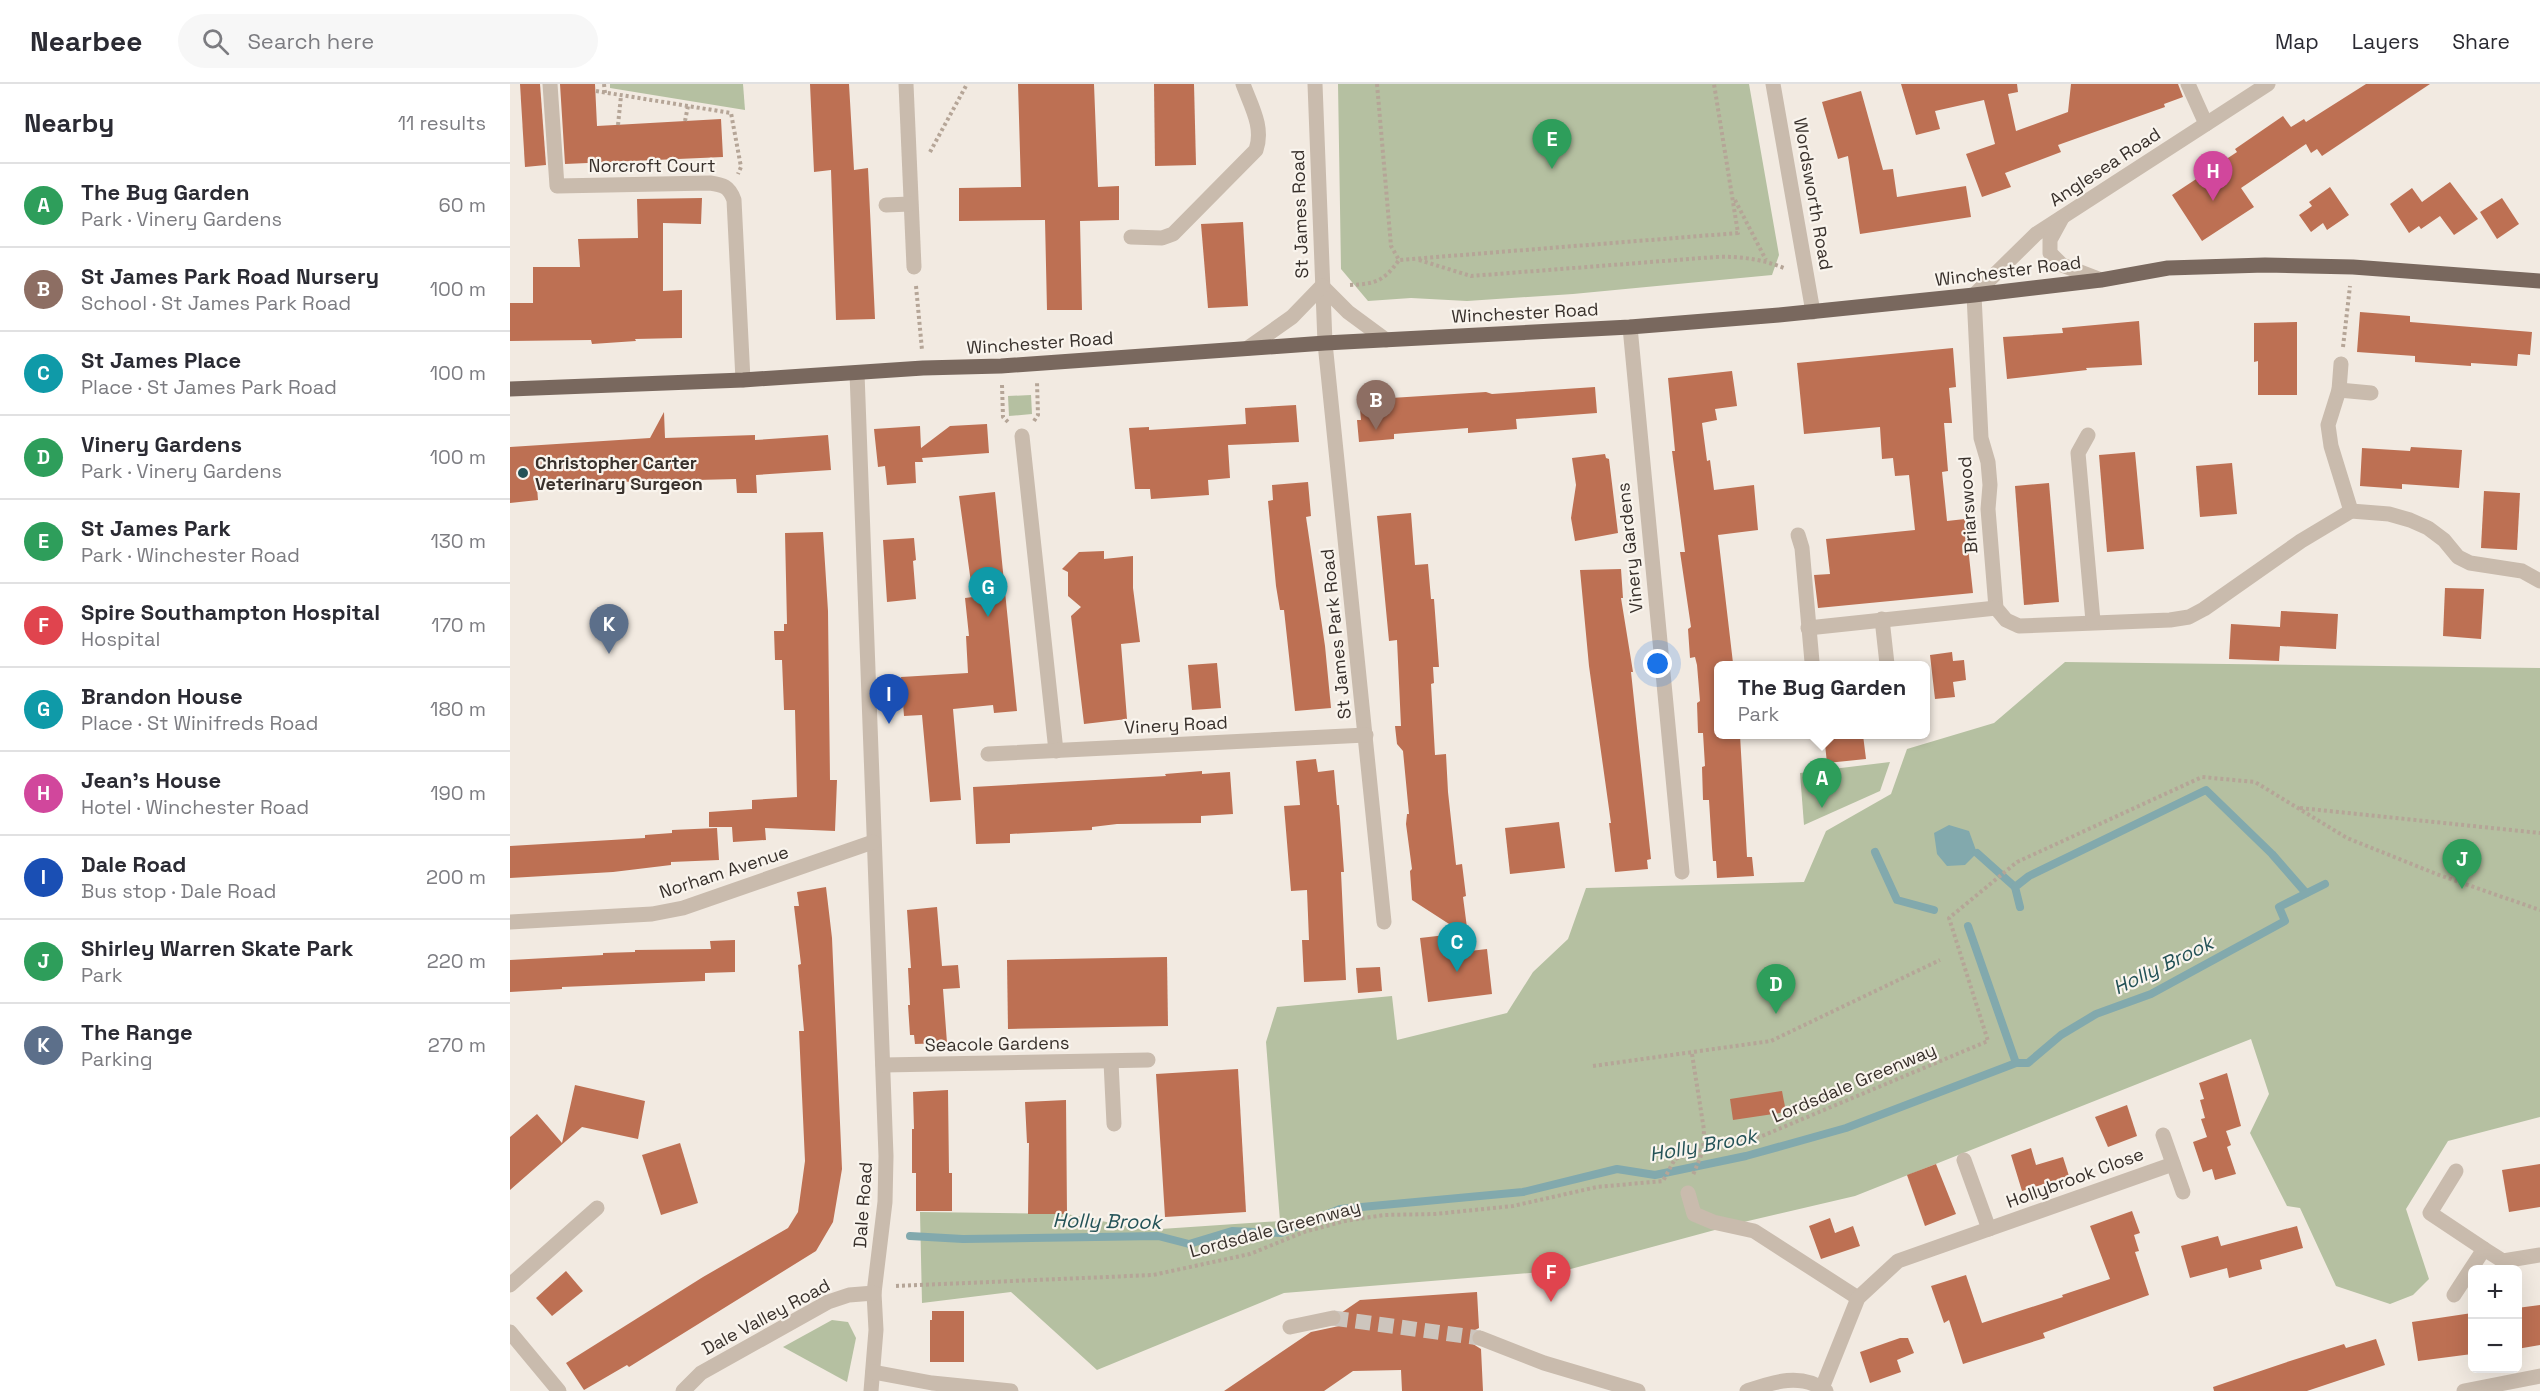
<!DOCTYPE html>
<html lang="en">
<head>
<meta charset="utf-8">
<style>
  :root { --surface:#fff; --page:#f7f7f7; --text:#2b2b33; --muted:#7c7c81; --line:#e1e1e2; --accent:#235257 }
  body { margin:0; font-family:"Space Grotesk",sans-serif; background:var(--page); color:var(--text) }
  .controls { position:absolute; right:18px; bottom:18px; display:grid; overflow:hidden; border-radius:9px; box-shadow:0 6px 24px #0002 }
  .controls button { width:54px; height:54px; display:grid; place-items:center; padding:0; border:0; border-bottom:2px solid var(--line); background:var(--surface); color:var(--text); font:30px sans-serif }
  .you { position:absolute; left:1148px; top:580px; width:21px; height:21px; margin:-15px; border:4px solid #fff; border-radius:50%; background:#1a73e8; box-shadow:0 0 0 9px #1a73e833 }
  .badge { display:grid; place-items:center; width:39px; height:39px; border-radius:50%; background:var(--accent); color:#fff; font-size:20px; font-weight:700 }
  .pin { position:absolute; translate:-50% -50px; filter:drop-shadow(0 2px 3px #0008) }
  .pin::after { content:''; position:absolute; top:32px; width:21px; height:18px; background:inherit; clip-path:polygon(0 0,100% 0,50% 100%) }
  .popup { position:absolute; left:1204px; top:577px; width:216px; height:78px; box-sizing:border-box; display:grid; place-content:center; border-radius:9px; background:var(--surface); filter:drop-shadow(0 2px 4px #0005); font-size:20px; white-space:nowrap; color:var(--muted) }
  .popup b { font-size:22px; color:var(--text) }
  .popup::after { content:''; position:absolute; left:50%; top:100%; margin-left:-12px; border:12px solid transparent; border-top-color:var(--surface) }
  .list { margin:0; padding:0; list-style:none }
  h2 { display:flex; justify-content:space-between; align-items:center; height:78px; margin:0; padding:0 24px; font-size:26px }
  h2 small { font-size:20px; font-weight:400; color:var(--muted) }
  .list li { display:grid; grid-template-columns:39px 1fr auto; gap:18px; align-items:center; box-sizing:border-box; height:84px; padding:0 24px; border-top:2px solid var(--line) }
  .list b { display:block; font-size:22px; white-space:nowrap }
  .list p { margin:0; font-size:20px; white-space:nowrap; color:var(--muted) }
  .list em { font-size:20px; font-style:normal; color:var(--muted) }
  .icon { flex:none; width:33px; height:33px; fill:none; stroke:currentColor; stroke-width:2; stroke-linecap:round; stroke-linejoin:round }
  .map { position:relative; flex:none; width:2030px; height:1307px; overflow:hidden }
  header { display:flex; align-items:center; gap:36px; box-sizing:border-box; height:84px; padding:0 30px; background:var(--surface); border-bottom:2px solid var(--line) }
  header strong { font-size:28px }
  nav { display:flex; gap:33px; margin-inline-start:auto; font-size:21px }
  .search { width:420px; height:54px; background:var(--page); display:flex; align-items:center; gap:15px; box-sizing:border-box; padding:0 21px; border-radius:33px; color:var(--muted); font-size:22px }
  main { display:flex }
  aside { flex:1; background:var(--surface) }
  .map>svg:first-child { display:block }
</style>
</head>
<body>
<header>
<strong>Nearbee</strong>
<div class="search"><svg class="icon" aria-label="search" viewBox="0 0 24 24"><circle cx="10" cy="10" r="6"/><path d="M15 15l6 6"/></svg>Search here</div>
<nav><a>Map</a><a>Layers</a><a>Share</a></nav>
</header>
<main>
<aside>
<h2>Nearby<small>11 results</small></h2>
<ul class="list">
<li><span class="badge" style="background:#2e9e5b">A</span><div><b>The Bug Garden</b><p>Park · Vinery Gardens</p></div><em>60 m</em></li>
<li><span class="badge" style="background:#8d6e63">B</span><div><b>St James Park Road Nursery</b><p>School · St James Park Road</p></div><em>100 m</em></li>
<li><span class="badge" style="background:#0f9aa8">C</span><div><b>St James Place</b><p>Place · St James Park Road</p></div><em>100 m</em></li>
<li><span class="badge" style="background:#2e9e5b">D</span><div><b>Vinery Gardens</b><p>Park · Vinery Gardens</p></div><em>100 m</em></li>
<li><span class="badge" style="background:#2e9e5b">E</span><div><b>St James Park</b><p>Park · Winchester Road</p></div><em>130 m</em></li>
<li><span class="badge" style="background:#e0444e">F</span><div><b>Spire Southampton Hospital</b><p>Hospital</p></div><em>170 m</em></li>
<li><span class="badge" style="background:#0f9aa8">G</span><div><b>Brandon House</b><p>Place · St Winifreds Road</p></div><em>180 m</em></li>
<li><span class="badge" style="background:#d1479c">H</span><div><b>Jean's House</b><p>Hotel · Winchester Road</p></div><em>190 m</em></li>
<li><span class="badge" style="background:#1a4fb4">I</span><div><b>Dale Road</b><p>Bus stop · Dale Road</p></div><em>200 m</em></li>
<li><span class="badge" style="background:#2e9e5b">J</span><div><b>Shirley Warren Skate Park</b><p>Park</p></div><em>220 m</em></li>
<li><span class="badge" style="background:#5c6f8a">K</span><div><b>The Range</b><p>Parking</p></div><em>270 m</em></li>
</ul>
</aside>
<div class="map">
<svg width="2030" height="1307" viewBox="0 0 2030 1307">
  <rect width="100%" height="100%" fill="#f2eae1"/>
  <g fill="#b5c0a1">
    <polygon points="100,0 233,0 235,26 100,4"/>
    <polygon points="828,0 1239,0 1269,171 1262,191 1063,210 957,217 901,214 858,217 831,185"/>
    <polygon points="521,311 522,330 499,332 498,312"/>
    <polygon points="1555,578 2030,584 2030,1033 1938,1057 1896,1125 1919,1195 1903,1211 1880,1220 1826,1202 1790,1124 1777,1122 1740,1049 1759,1010 1741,955 1345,1112 1238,1137 1057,1186 774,1209 587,1286 501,1208 412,1219 410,1128 557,1130 636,1146 770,1137 756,958 767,923 882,912 887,956 997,929 1023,888 1058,855 1076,804 1294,798 1316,747 1381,710 1397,665 1484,639"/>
    <polygon points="1380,678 1370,707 1294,741 1290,689"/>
    <polygon points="322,1236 338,1238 346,1254 337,1298 273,1263"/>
  </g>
  <polygon fill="#82a9ad" points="1439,741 1459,747 1467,769 1455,781 1437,782 1427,770 1424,749"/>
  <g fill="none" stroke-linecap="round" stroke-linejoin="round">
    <g stroke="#82a9ad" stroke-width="8">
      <polyline points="1365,768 1387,816 1424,826"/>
      <polyline points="1467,769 1505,803"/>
      <polyline points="1510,823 1505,803 1519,792 1696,706 1762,770 1796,809"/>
      <polyline points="1458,842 1506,979"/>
      <polyline points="400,1152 453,1155 648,1152 679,1160 722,1147 771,1149 830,1125 1013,1108 1107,1085 1145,1091 1236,1072 1336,1044 1506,979 1518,979 1551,951 1586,930 1641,910 1775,837 1769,823 1815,800"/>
    </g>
  </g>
  <g fill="#bd7053">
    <polygon points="10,0 30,0 36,81 15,83"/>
    <polygon points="50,0 85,0 87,42 211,35 213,73 55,80"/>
    <polygon points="300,0 339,0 344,86 358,84 365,235 326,236 321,86 304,88"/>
    <polygon points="508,0 584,0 588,103 609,102 609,136 570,137 572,226 537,226 535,136 449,137 449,104 511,103"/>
    <polygon points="644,0 684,0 686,81 645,82"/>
    <polygon points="1391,0 1507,0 1508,8 1498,10 1506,47 1558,28 1561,0 1668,0 1673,13 1654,20 1655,23 1548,61 1551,68 1495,89 1501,103 1472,113 1456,70 1485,60 1474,16 1425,27 1430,45 1406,51"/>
    <polygon points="1856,0 1920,0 1812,72 1807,65 1801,69 1796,60 1731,104 1744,123 1692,157 1662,111 1727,68 1725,65 1773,32 1781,43 1794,35 1796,38"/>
    <polygon points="1351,7 1373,86 1383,85 1387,113 1456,102 1461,133 1350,150 1338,72 1328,75 1312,18"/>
    <polygon points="1940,98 1968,135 1944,151 1930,132 1911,145 1909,142 1899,149 1880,120 1902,104 1912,118"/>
    <polygon points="1820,103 1839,131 1817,146 1813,139 1801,148 1789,131 1802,122 1799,118"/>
    <polygon points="192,114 191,140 153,139 153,207 172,206 172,254 125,255 126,257 82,260 81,256 0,257 0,219 23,219 23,183 70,183 68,155 128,154 127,115"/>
    <polygon points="1992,114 2009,140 1987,155 1970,128"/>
    <polygon points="733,138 738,222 698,224 691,140"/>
    <polygon points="1850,228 1900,232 1900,238 2022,248 2020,271 2008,270 2007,282 1961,279 1961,282 1905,278 1905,272 1847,268"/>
    <polygon points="1629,237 1632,281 1576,284 1577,286 1497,295 1493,253 1553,249 1552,244"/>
    <polygon points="1787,238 1787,311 1748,311 1748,277 1744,278 1744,239"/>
    <polygon points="1443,264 1446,303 1439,304 1442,339 1434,339 1438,387 1432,388 1437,437 1455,435 1463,509 1308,524 1304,491 1320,490 1316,455 1405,446 1399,391 1385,392 1383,374 1372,375 1370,343 1294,350 1287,279"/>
    <polygon points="1222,287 1227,322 1205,325 1207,336 1192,339 1197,377 1200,376 1204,406 1244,401 1248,446 1208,451 1223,579 1209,580 1209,651 1230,651 1237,773 1242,773 1244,792 1207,794 1206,777 1203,777 1202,764 1199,716 1193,716 1192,683 1195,682 1193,649 1188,649 1187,619 1190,617 1187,581 1185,573 1180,574 1178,545 1181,543 1170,468 1175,468 1162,367 1165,367 1158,294"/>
    <polygon points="1085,303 1087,329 1006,335 1007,345 958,349 958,344 884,350 884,355 849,358 847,336 851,336 849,314 880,311 881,314 976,308 982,310"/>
    <polygon points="786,321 789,358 718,361 720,394 698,396 699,411 641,415 640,405 625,405 619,344 639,343 639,346 736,340 735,324"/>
    <polygon points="154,328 155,354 245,351 245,356 318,351 321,386 246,391 247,409 227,409 226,395 106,398 27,403 28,416 0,419 0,363 140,354"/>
    <polygon points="477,340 479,369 412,374 413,378 405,378 406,399 377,401 375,382 368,383 364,345 410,342 411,364 440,342"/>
    <polygon points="1901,363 1952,366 1949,404 1892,400 1892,405 1850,402 1852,364 1900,367"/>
    <polygon points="1625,368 1634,465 1597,468 1589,371"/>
    <polygon points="1095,370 1096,374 1099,375 1108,449 1065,457 1061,434 1066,401 1062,374"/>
    <polygon points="1722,379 1727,430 1690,433 1686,382"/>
    <polygon points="798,398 801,432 796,433 815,562 821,624 785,627 774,526 770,526 766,502 758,417 763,416 762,401"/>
    <polygon points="1539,399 1549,518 1514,521 1505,402"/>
    <polygon points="1974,407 2010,409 2007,466 1971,464"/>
    <polygon points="485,408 507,627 484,629 483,621 443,625 451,716 420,718 412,631 394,632 391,593 458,589 456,552 459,552 455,514 463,513 449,412"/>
    <polygon points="901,429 905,481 918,480 921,515 924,515 929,583 923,583 924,599 921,600 925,671 936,670 938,708 946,781 952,780 956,812 953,813 960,867 977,865 982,910 918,918 910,854 953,849 902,816 900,787 902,785 896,740 897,730 899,730 893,667 887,660 885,642 891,642 887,556 879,557 867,432"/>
    <polygon points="313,448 318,527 320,696 327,696 325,747 255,744 256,756 223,758 222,743 199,743 199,728 242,725 242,716 287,713 285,626 274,626 272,576 265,576 264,547 274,547 274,540 277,540 275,449"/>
    <polygon points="404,454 406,476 403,477 406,515 377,518 373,456"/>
    <polygon points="594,467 594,475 623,472 623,504 630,558 611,560 617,635 574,640 561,532 571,523 558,512 558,488 552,485 569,468"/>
    <polygon points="1111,485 1113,514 1111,514 1123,588 1121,588 1141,775 1137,776 1138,785 1105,788 1099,739 1101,739 1079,582 1070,486"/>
    <polygon points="1935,504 1974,505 1971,555 1933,552"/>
    <polygon points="1771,527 1828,530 1826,565 1770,562 1769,577 1719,575 1721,540 1770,543"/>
    <polygon points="1442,568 1443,577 1454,576 1456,596 1443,598 1445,613 1425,615 1420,571"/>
    <polygon points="707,579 711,624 682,626 678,581"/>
    <polygon points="1314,651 1353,651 1356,675 1317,679"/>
    <polygon points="806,675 808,688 824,686 827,721 829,721 834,788 831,788 836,896 794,898 792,856 799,856 797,806 781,807 774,722 790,721 786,677"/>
    <polygon points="692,687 692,690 720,688 723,730 691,732 691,739 607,740 582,743 582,746 500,750 500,759 466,760 463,703 656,692 655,690"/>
    <polygon points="1049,738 1055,784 1000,790 995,744"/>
    <polygon points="207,744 209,776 161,778 161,781 103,788 0,794 0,762 135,754 135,751 162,749 162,746"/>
    <polygon points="316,803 322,854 332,1085 323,1138 306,1167 119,1283 117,1281 74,1306 56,1279 193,1193 278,1144 288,1128 295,1077 289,947 294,947 288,881 291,880 284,822 289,822 287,808"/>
    <polygon points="427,823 432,882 448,881 450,904 433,905 437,959 405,960 404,951 400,951 398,921 400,921 398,884 401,884 397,826"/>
    <polygon points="225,856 225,888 195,889 195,897 52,903 52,905 0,908 0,876 93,871 93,869 125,868 125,866 201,865 200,857"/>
    <polygon points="657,873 658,942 498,945 497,876"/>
    <polygon points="870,883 872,907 848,909 846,884"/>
    <polygon points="728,985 736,1128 655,1133 646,990"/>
    <polygon points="1717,989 1731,1042 1716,1047 1721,1061 1717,1063 1726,1090 1705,1096 1702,1085 1693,1088 1683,1058 1697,1053 1691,1035 1695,1034 1690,1016 1694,1015 1689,999"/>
    <polygon points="65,1001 135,1017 128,1055 72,1043 0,1106 0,1053 27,1030 52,1059"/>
    <polygon points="438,1006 439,1089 442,1089 442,1127 406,1127 406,1089 402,1089 402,1045 404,1045 403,1008"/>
    <polygon points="1272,1007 1276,1028 1223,1036 1220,1015"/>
    <polygon points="556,1016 557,1130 518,1130 519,1059 517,1059 515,1018"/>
    <polygon points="1617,1021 1627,1052 1598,1063 1585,1033"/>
    <polygon points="170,1059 188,1119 151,1131 132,1071"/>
    <polygon points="1521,1064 1526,1081 1553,1073 1559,1092 1512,1107 1501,1071"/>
    <polygon points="1426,1080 1446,1130 1415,1142 1397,1091"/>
    <polygon points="2030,1080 2030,1123 1999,1128 1992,1086"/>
    <polygon points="1622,1127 1630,1149 1624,1151 1629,1167 1625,1168 1639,1211 1533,1249 1535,1254 1453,1280 1439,1236 1434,1239 1421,1202 1456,1191 1472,1239 1553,1213 1552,1211 1600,1195 1580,1142"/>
    <polygon points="1320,1134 1325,1149 1343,1142 1350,1162 1311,1175 1299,1142"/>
    <polygon points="1787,1142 1793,1164 1750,1176 1752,1185 1719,1194 1717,1184 1680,1194 1671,1162 1708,1152 1711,1162"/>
    <polygon points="56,1187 73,1207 42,1232 26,1214"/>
    <polygon points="967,1208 969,1244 963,1247 960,1255 963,1260 971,1265 973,1307 892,1307 891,1286 843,1287 814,1307 714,1307 801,1248 829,1242 832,1236 831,1229 850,1216"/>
    <polygon points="2030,1221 2030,1261 2007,1265 2007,1224"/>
    <polygon points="422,1227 454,1227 454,1278 420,1278 420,1236 422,1236"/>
    <polygon points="1962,1229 1962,1270 1908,1277 1902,1238"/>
    <polygon points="1390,1254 1398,1254 1404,1269 1387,1276 1391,1288 1360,1299 1350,1268"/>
    <polygon points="1866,1255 1875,1281 1797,1307 1704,1307 1703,1303 1780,1277 1834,1260 1836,1264"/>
  </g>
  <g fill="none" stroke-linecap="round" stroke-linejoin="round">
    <polyline stroke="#cdc5bd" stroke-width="15" stroke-dasharray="15 8" stroke-linecap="butt" points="823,1234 970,1254"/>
    <g stroke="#b5a597" stroke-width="4" stroke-dasharray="3 3" stroke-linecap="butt">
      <polyline points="94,0 95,9"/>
      <polyline points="867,0 881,162 889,176 1228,149 1204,0"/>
      <polyline points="86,7 221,29 231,83 228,90"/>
      <polyline points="175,37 178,22"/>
      <polyline points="108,41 111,12"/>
      <polyline points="420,68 457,0"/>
      <polyline points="1225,116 1256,176"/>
      <path d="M909,176L961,192L1205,173C1230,172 1251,175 1274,184"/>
      <path d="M840,201C866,200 874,197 889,176"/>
      <polyline points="406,202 412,266"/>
      <polyline points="1833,263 1840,202"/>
      <polyline points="492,301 493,333 499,339"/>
      <polyline points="524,337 528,331 527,298"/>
      <polyline points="1790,724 2030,749"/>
      <polyline points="1182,970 1194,1046 1193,1067 1183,1091"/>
      <polyline points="1083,982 1261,957 1430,876"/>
      <polyline points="386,1202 643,1191 740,1170 794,1148 835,1137 874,1131 925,1130 1003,1122 1087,1103 1153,1097 1165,1075 1193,1065 1252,1052 1478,957 1439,834 1507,778 1692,693 1745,698 1837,754 1929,791 2030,826"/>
    </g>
    <g stroke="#c9bbad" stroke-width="15">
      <path d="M40,0L47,102L200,99C213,101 219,102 224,116L233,296"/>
      <polyline points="396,0 404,183"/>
      <polyline points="805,0 815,259 874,838"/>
      <polyline points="1263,0 1303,228"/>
      <polyline points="1678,0 1696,40"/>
      <polyline points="1758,0 1526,150 1464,211 1471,354 1478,378 1480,401 1478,425 1486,524 1496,536 1509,542 1660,536 1679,533 1694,525 1791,457 1841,427 1879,430 1900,436 1918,444 1934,456 1948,473 1960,479 2012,487 2030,497"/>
      <polyline points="376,121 400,120"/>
      <polyline points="1552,134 1540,156 1540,169 1552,181 1591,196"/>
      <path d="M621,153L652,154L663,150L746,66C754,43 741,22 733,0"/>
      <polyline points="812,202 838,228 876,256"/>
      <polyline points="1120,243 1172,788"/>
      <polyline points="738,264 782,233 812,202"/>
      <polyline points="1831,280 1829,306 1818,341 1821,362 1841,427"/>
      <polyline points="347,289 376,1072 375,1118 364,1209 366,1246 361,1307"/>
      <polyline points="1829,306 1861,309"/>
      <polyline points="1578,351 1568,369 1583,537"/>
      <polyline points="512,352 546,667"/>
      <polyline points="1288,451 1292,464 1302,578"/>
      <polyline points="1372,535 1377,580"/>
      <polyline points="1298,544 1486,524"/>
      <polyline points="478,670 856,651"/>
      <polyline points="0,838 142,830 173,824 363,758"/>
      <polyline points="601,978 604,1040"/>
      <polyline points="373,981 638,976"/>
      <polyline points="1653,1051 1673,1108"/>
      <polyline points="1454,1076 1479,1145"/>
      <polyline points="1946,1087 1920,1129 1974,1165"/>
      <polyline points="1178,1109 1184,1130 1203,1138 1244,1147 1348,1214"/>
      <polyline points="0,1201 87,1124"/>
      <polyline points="1944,1211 1974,1165 1993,1177 2030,1171"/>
      <polyline points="780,1243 823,1234"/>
      <polyline points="0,1248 49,1307"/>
      <polyline points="970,1254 1034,1279 1128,1307"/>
      <polyline points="363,1288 422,1299 501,1307"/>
      <polyline points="1312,1304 1348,1214 1388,1177 1663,1080"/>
      <polyline points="173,1307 191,1289 318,1218 339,1211 364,1209"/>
      <path d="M1237,1307C1263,1298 1291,1288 1316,1307"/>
      <polyline points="1954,1307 2030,1292"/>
    </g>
    <polyline stroke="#79685e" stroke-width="15" points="0,305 233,296 413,284 491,282 815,259 1120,243 1269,231 1464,211 1591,196 1658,184 1755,181 1843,183 2030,197"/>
  </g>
  <circle fill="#235257" stroke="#f9f4ed" stroke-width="2" cx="13" cy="389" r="6"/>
  <g text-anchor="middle" stroke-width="4.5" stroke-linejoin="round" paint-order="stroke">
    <g font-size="18" fill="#38302b" stroke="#f9f4ed">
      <text x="142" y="88">Norcroft Court</text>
      <text transform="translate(1595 83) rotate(-33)" y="6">Anglesea Road</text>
      <text transform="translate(1303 110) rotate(80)" y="6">Wordsworth Road</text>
      <text transform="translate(790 130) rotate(-92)" y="6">St James Road</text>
      <text transform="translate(1498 187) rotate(-7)" y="6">Winchester Road</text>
      <text transform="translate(1015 229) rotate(-3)" y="6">Winchester Road</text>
      <text transform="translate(530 259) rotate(-4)" y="6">Winchester Road</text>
      <text transform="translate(1458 421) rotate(-94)" y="6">Briarswood</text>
      <text transform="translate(1120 464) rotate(-96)" y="6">Vinery Gardens</text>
      <text transform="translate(826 550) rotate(-96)" y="6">St James Park Road</text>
      <text transform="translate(666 641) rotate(-3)" y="6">Vinery Road</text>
      <text transform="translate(214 788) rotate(-18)" y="6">Norham Avenue</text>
      <text transform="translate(487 960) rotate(-1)" y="6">Seacole Gardens</text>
      <text transform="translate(1344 999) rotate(-23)" y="6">Lordsdale Greenway</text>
      <text transform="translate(1565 1094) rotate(-20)" y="6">Hollybrook Close</text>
      <text transform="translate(353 1121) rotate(-86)" y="6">Dale Road</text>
      <text transform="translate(765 1145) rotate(-15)" y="6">Lordsdale Greenway</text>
      <text transform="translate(256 1233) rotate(-28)" y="6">Dale Valley Road</text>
    </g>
    <g font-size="18" font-weight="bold" fill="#38302b" stroke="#f9f4ed" text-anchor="start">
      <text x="25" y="385">Christopher Carter<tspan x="25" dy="21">Veterinary Surgeon</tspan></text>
    </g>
    <g font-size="20" font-style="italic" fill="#235257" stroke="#f9f4ed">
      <text transform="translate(1653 881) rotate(-26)" y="7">Holly Brook</text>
      <text transform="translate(1193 1061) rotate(-10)" y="7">Holly Brook</text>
      <text transform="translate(597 1137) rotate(1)" y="7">Holly Brook</text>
    </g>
  </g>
</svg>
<div class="controls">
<button>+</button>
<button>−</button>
</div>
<div class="you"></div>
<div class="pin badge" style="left:1312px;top:724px;background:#2e9e5b">A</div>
<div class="popup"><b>The Bug Garden</b>Park</div>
<div class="pin badge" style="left:866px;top:346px;background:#8d6e63">B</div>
<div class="pin badge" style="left:947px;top:888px;background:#0f9aa8">C</div>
<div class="pin badge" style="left:1266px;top:930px;background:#2e9e5b">D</div>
<div class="pin badge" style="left:1042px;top:85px;background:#2e9e5b">E</div>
<div class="pin badge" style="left:1041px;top:1218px;background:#e0444e">F</div>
<div class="pin badge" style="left:478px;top:533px;background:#0f9aa8">G</div>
<div class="pin badge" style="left:1703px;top:117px;background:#d1479c">H</div>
<div class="pin badge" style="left:379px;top:640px;background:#1a4fb4">I</div>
<div class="pin badge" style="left:1952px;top:805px;background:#2e9e5b">J</div>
<div class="pin badge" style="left:99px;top:570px;background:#5c6f8a">K</div>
</div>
</main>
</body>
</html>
